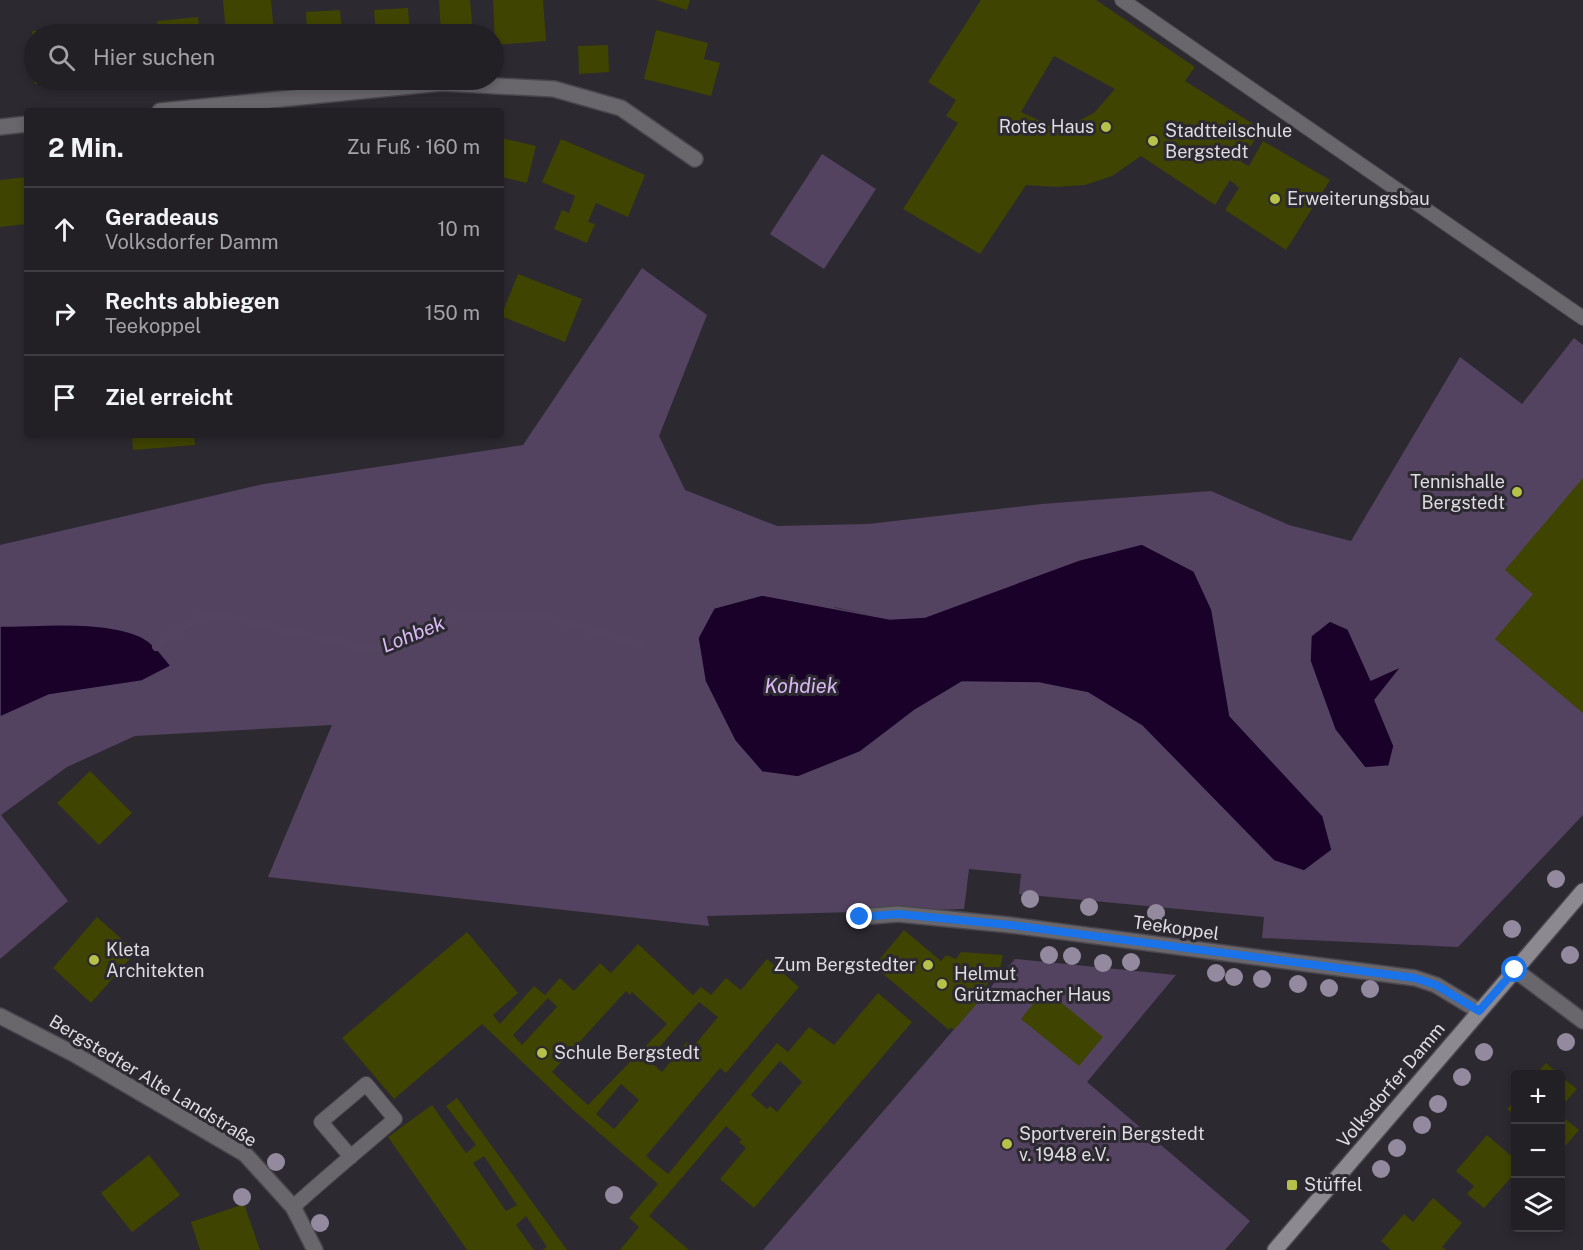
<!DOCTYPE html>
<html lang="de">
<head>
<meta charset="utf-8">
<style>
  :root { --surface:#221f25; --page:#2a272d; --text:#f1f3f6; --muted:#a2a2a7; --line:#3f3d42 }
  body { margin:0; font-family:"Public Sans",sans-serif; background:var(--page); color:var(--text) }
  .controls { position:absolute; right:18px; bottom:18px; display:grid; overflow:hidden; border-radius:6px; box-shadow:0 3px 9px #0003 }
  .controls button { width:54px; height:54px; display:grid; place-items:center; padding:0; border:0; border-bottom:2px solid var(--line); background:var(--surface); color:var(--text); font:30px sans-serif }
  .stop { position:absolute; width:18px; height:18px; margin:-14px; border:4px solid #1a73e8; border-radius:50%; background:#fff }
  .stop.end { background:#1a73e8; border-color:#fff; box-shadow:0 2px 6px #0008 }
  .list { margin:0; padding:0; list-style:none }
  h2 { display:flex; justify-content:space-between; align-items:center; height:78px; margin:0; padding:0 24px; font-size:26px }
  h2 small { font-size:20px; font-weight:400; color:var(--muted) }
  .list li { display:grid; grid-template-columns:39px 1fr auto; gap:18px; align-items:center; box-sizing:border-box; height:84px; padding:0 24px; border-top:2px solid var(--line) }
  .list b { display:block; font-size:22px; white-space:nowrap }
  .list p { margin:0; font-size:20px; white-space:nowrap; color:var(--muted) }
  .list em { font-size:20px; font-style:normal; color:var(--muted) }
  .icon { flex:none; width:33px; height:33px; fill:none; stroke:currentColor; stroke-width:2; stroke-linecap:round; stroke-linejoin:round }
  .map { position:relative; flex:none; width:1583px; height:1250px; overflow:hidden }
  .search { position:absolute; background:var(--surface); box-shadow:0 3px 9px #0003; left:24px; top:24px; width:480px; height:66px; display:flex; align-items:center; gap:15px; box-sizing:border-box; padding:0 21px; border-radius:33px; color:var(--muted); font-size:22px }
  .panel { position:absolute; background:var(--surface); box-shadow:0 3px 9px #0003; left:24px; top:108px; width:480px; height:330px; border-radius:6px }
  .map>svg:first-child { display:block }
</style>
</head>
<body>
<div class="map">
<svg width="1583" height="1250" viewBox="0 0 1583 1250">
  <rect width="100%" height="100%" fill="#2d2931"/>
  <g fill="#534361" fill-rule="evenodd">
    <polygon points="822,154 876,189 824,269 770,234"/>
    <path d="M642,268L707,315L659,436L685,490L777,526L868,524L1042,504L1211,491L1289,525L1351,541L1460,357L1522,404L1574,338L1583,345V815L1458,947L1262,938L1264,917L1019,894L1021,874L969,869L964,909L707,916L709,926L268,877L332,725L135,736L67,767L1,815L68,901L0,959V717L49,695L142,681L157,647C113,618 51,626 0,626V545L264,484L523,445ZM1141,544L1212,610L1230,716L1323,816L1274,861L1142,726L1088,693L1039,683L962,682L915,710L834,607L890,619L925,617L1079,560ZM1330,621L1371,680L1401,667L1375,700L1394,746Z"/>
    <polygon points="1015,959 1176,975 1087,1082 1250,1221 1225,1250 763,1250"/>
  </g>
  <g fill="#19012a" stroke="#544361" stroke-width="1.5">
    <polygon points="1142,544 1194,571 1212,610 1230,716 1323,816 1332,850 1304,871 1274,861 1142,726 1088,693 1039,683 962,682 915,710 860,752 798,777 762,772 735,741 705,681 698,638 714,608 762,595 890,619 925,617 1079,560"/>
    <polygon points="1330,621 1348,629 1371,680 1402,666 1375,700 1394,746 1389,766 1365,768 1335,730 1310,661 1311,636"/>
    <path d="M0,626C42,626 104,619 142,637C155,644 162,655 171,666L142,681L49,695L0,717Z"/>
  </g>
  <g fill="none" stroke-linecap="round" stroke-linejoin="round">
    <polyline stroke="#544361" stroke-width="8" points="156,647 204,612 375,650 461,615 543,615 643,646"/>
  </g>
  <g fill="#3f4400" fill-rule="evenodd">
    <polygon points="223,0 271,0 274,34 226,34"/>
    <polygon points="439,0 470,0 473,34 441,34"/>
    <polygon points="493,0 543,0 546,41 495,45"/>
    <polygon points="656,0 690,0 687,10"/>
    <path d="M981,0H1096L1195,67L1185,81L1261,129L1241,162L1249,166L1263,141L1330,180L1286,250L1225,210L1239,188L1230,180L1215,205L1141,156L1112,176L1085,185L1054,187L1026,185L980,254L903,209L958,123L946,116L956,100L928,82ZM1054,56L1115,89L1094,113L1076,122L1049,125L1021,112Z"/>
    <polygon points="408,8 410,34 376,34 374,10"/>
    <polygon points="340,10 342,34 307,34 306,12"/>
    <polygon points="198,17 200,34 158,34 157,21"/>
    <polygon points="103,28 103,34 34,34 33,39 32,31"/>
    <polygon points="656,30 708,43 704,59 720,63 711,96 644,79"/>
    <polygon points="608,45 609,72 579,74 578,46"/>
    <polygon points="34,80 87,80 87,81 35,84"/>
    <polygon points="501,138 536,146 527,183 501,177"/>
    <polygon points="561,139 645,175 628,217 596,203 588,222 595,224 587,243 554,229 562,210 569,213 575,196 542,182"/>
    <polygon points="27,177 27,224 0,227 0,180"/>
    <polygon points="518,274 582,299 565,342 501,316"/>
    <polygon points="132,435 194,435 195,445 133,450"/>
    <polygon points="1583,478 1583,713 1495,639 1533,594 1505,570"/>
    <polygon points="90,771 132,813 99,845 57,803"/>
    <polygon points="97,917 136,952 91,1003 53,968"/>
    <polygon points="904,930 941,961 946,955 956,959 961,952 1003,955 1000,969 975,999 979,1001 954,1030 951,1027 949,1030 874,966"/>
    <path d="M467,932L518,993L493,1015L500,1024L534,986L545,995L560,978L574,991L600,963L611,973L638,944L693,995L701,987L711,995L726,978L741,990L767,959L799,987L726,1073L720,1068L646,1156L668,1174L777,1043L788,1052L809,1027L834,1045L878,993L912,1022L754,1208L720,1179L746,1148L739,1142L742,1140L726,1126L649,1216L689,1250H620L639,1227L629,1218L658,1184L573,1110L482,1024L394,1099L342,1038ZM626,991L630,995L632,992L667,1024L588,1105L552,1072ZM548,998L557,1007L522,1045L513,1035ZM699,1002L718,1017L694,1046L687,1042L662,1072L648,1060ZM780,1061L802,1082L777,1112L770,1106L767,1109L751,1095ZM621,1084L639,1100L614,1129L596,1114Z"/>
    <polygon points="1045,989 1103,1037 1079,1066 1021,1019"/>
    <polygon points="1546,1063 1559,1074 1536,1074"/>
    <polygon points="1560,1076 1577,1089 1560,1108"/>
    <path d="M457,1098L567,1250H542L547,1247L526,1216L516,1225L534,1250H467L388,1137L432,1105L466,1153L476,1145L446,1106ZM484,1156L517,1205L506,1211L473,1163Z"/>
    <polygon points="1516,1100 1516,1116 1507,1109"/>
    <polygon points="1560,1115 1579,1130 1560,1152"/>
    <polygon points="1487,1135 1516,1160 1516,1172 1484,1208 1467,1194 1474,1186 1456,1171"/>
    <polygon points="149,1155 180,1195 132,1232 101,1193"/>
    <polygon points="1433,1198 1462,1223 1442,1247 1446,1250 1391,1250 1381,1241 1404,1214 1413,1222"/>
    <polygon points="244,1204 260,1250 200,1250 191,1222"/>
  </g>
  <g fill="none" stroke-linecap="round" stroke-linejoin="round">
    <defs>
      <g id="lane">
        <polyline points="1122,0 1583,318"/>
        <path d="M293,1207C326,1177 361,1148 395,1119L366,1084L321,1122L351,1157"/>
      </g>
      <g id="street">
        <polyline points="160,111 442,83 554,89 621,108 695,159"/>
        <polyline points="0,127 27,124"/>
        <polyline points="860,917 898,914 1010,925 1415,978 1436,985 1479,1011"/>
        <polyline points="1515,970 1583,1021"/>
        <polyline points="0,1016 74,1054 245,1154 293,1207 315,1250"/>
      </g>
      <polyline id="secondary" points="1275,1250 1583,891"/>
    </defs>
    <use href="#lane" stroke="#49464d" stroke-width="16"/>
    <use href="#street" stroke="#49464d" stroke-width="18"/>
    <use href="#secondary" stroke="#49464d" stroke-width="18"/>
    <use href="#lane" stroke="#69676c" stroke-width="14"/>
    <use href="#street" stroke="#69676c" stroke-width="15"/>
    <use href="#secondary" stroke="#8d8990" stroke-width="15"/>
  </g>
  <g fill="#948a9f">
    <circle cx="1556" cy="879" r="9"/>
    <circle cx="1030" cy="899" r="9"/>
    <circle cx="1089" cy="907" r="9"/>
    <circle cx="1156" cy="913" r="9"/>
    <circle cx="1512" cy="929" r="9"/>
    <circle cx="1049" cy="955" r="9"/>
    <circle cx="1570" cy="955" r="9"/>
    <circle cx="1072" cy="956" r="9"/>
    <circle cx="1131" cy="962" r="9"/>
    <circle cx="1103" cy="963" r="9"/>
    <circle cx="1216" cy="973" r="9"/>
    <circle cx="1234" cy="977" r="9"/>
    <circle cx="1262" cy="979" r="9"/>
    <circle cx="1298" cy="984" r="9"/>
    <circle cx="1329" cy="988" r="9"/>
    <circle cx="1370" cy="989" r="9"/>
    <circle cx="1566" cy="1042" r="9"/>
    <circle cx="1484" cy="1052" r="9"/>
    <circle cx="1462" cy="1077" r="9"/>
    <circle cx="1438" cy="1104" r="9"/>
    <circle cx="1422" cy="1125" r="9"/>
    <circle cx="1397" cy="1148" r="9"/>
    <circle cx="276" cy="1162" r="9"/>
    <circle cx="1381" cy="1169" r="9"/>
    <circle cx="614" cy="1195" r="9"/>
    <circle cx="242" cy="1197" r="9"/>
    <circle cx="320" cy="1223" r="9"/>
  </g>
  <g fill="none" stroke-linecap="round" stroke-linejoin="round">
    <polyline stroke="#1a73e8" stroke-width="8" points="860,917 898,914 1010,925 1415,978 1436,985 1479,1011 1515,970"/>
  </g>
  <g fill="#b6c149" stroke="#2d2931" stroke-width="2">
    <circle cx="1106" cy="127" r="6"/>
    <circle cx="1153" cy="141" r="6"/>
    <circle cx="1275" cy="199" r="6"/>
    <circle cx="1517" cy="492" r="6"/>
    <circle cx="94" cy="960" r="6"/>
    <circle cx="928" cy="965" r="6"/>
    <circle cx="942" cy="984" r="6"/>
    <circle cx="542" cy="1053" r="6"/>
    <circle cx="1007" cy="1144" r="6"/>
    <rect x="1286" y="1179" width="12" height="12" rx="3"/>
  </g>
  <g text-anchor="middle" stroke-width="6" stroke-linejoin="round" paint-order="stroke">
    <g font-size="18" fill="#dfdce2" stroke="#2d2931" text-anchor="start">
      <text x="1094" y="133" text-anchor="end">Rotes Haus</text>
      <text x="1165" y="137">Stadtteilschule<tspan x="1165" dy="21">Bergstedt</tspan></text>
      <text x="1287" y="205">Erweiterungsbau</text>
      <text x="1505" y="488" text-anchor="end">Tennishalle<tspan x="1505" dy="21">Bergstedt</tspan></text>
      <text x="106" y="956">Kleta<tspan x="106" dy="21">Architekten</tspan></text>
      <text x="916" y="971" text-anchor="end">Zum Bergstedter</text>
      <text x="954" y="980">Helmut<tspan x="954" dy="21">Grützmacher Haus</tspan></text>
      <text x="554" y="1059">Schule Bergstedt</text>
      <text x="1019" y="1140">Sportverein Bergstedt<tspan x="1019" dy="21">v. 1948 e.V.</tspan></text>
      <text x="1304" y="1191">Stüffel</text>
    </g>
    <g font-size="18" fill="#dfdce2" stroke="#2d2931">
      <text transform="translate(1176 928) rotate(8)" y="6">Teekoppel</text>
      <text transform="translate(153 1081) rotate(31)" y="6">Bergstedter Alte Landstraße</text>
      <text transform="translate(1391 1085) rotate(-50)" y="6">Volksdorfer Damm</text>
    </g>
    <g font-size="20" font-style="italic" fill="#d9b9f6" stroke="#2d2931">
      <text transform="translate(413 634) rotate(-22)" y="7">Lohbek</text>
      <text x="801" y="693">Kohdiek</text>
    </g>
  </g>
</svg>
<div class="controls">
<button>+</button>
<button>−</button>
<button><svg class="icon" aria-label="layers" viewBox="0 0 24 24"><path d="M12 4l9 5-9 5-9-5zM3 14l9 5 9-5"/></svg></button>
</div>
<div class="stop" style="left:1515px;top:970px"></div>
<div class="stop end" style="left:860px;top:917px"></div>
<div class="search"><svg class="icon" aria-label="search" viewBox="0 0 24 24"><circle cx="10" cy="10" r="6"/><path d="M15 15l6 6"/></svg>Hier suchen</div>
<section class="panel">
<h2>2 Min.<small>Zu Fuß · 160 m</small></h2>
<ul class="list">
<li><svg class="icon" aria-label="ahead" viewBox="0 0 24 24"><path d="M12 20V5M6 11l6-6 6 6"/></svg><div><b>Geradeaus</b><p>Volksdorfer Damm</p></div><em>10 m</em></li>
<li><svg class="icon" aria-label="right" viewBox="0 0 24 24"><path d="M7 20v-9h11M14 6l5 5-5 5"/></svg><div><b>Rechts abbiegen</b><p>Teekoppel</p></div><em>150 m</em></li>
<li><svg class="icon" aria-label="arrive" viewBox="0 0 24 24"><path d="M6 21V4h12l-3 4 3 4H6"/></svg><div><b>Ziel erreicht</b></div></li>
</ul>
</section>
</div>
</body>
</html>
